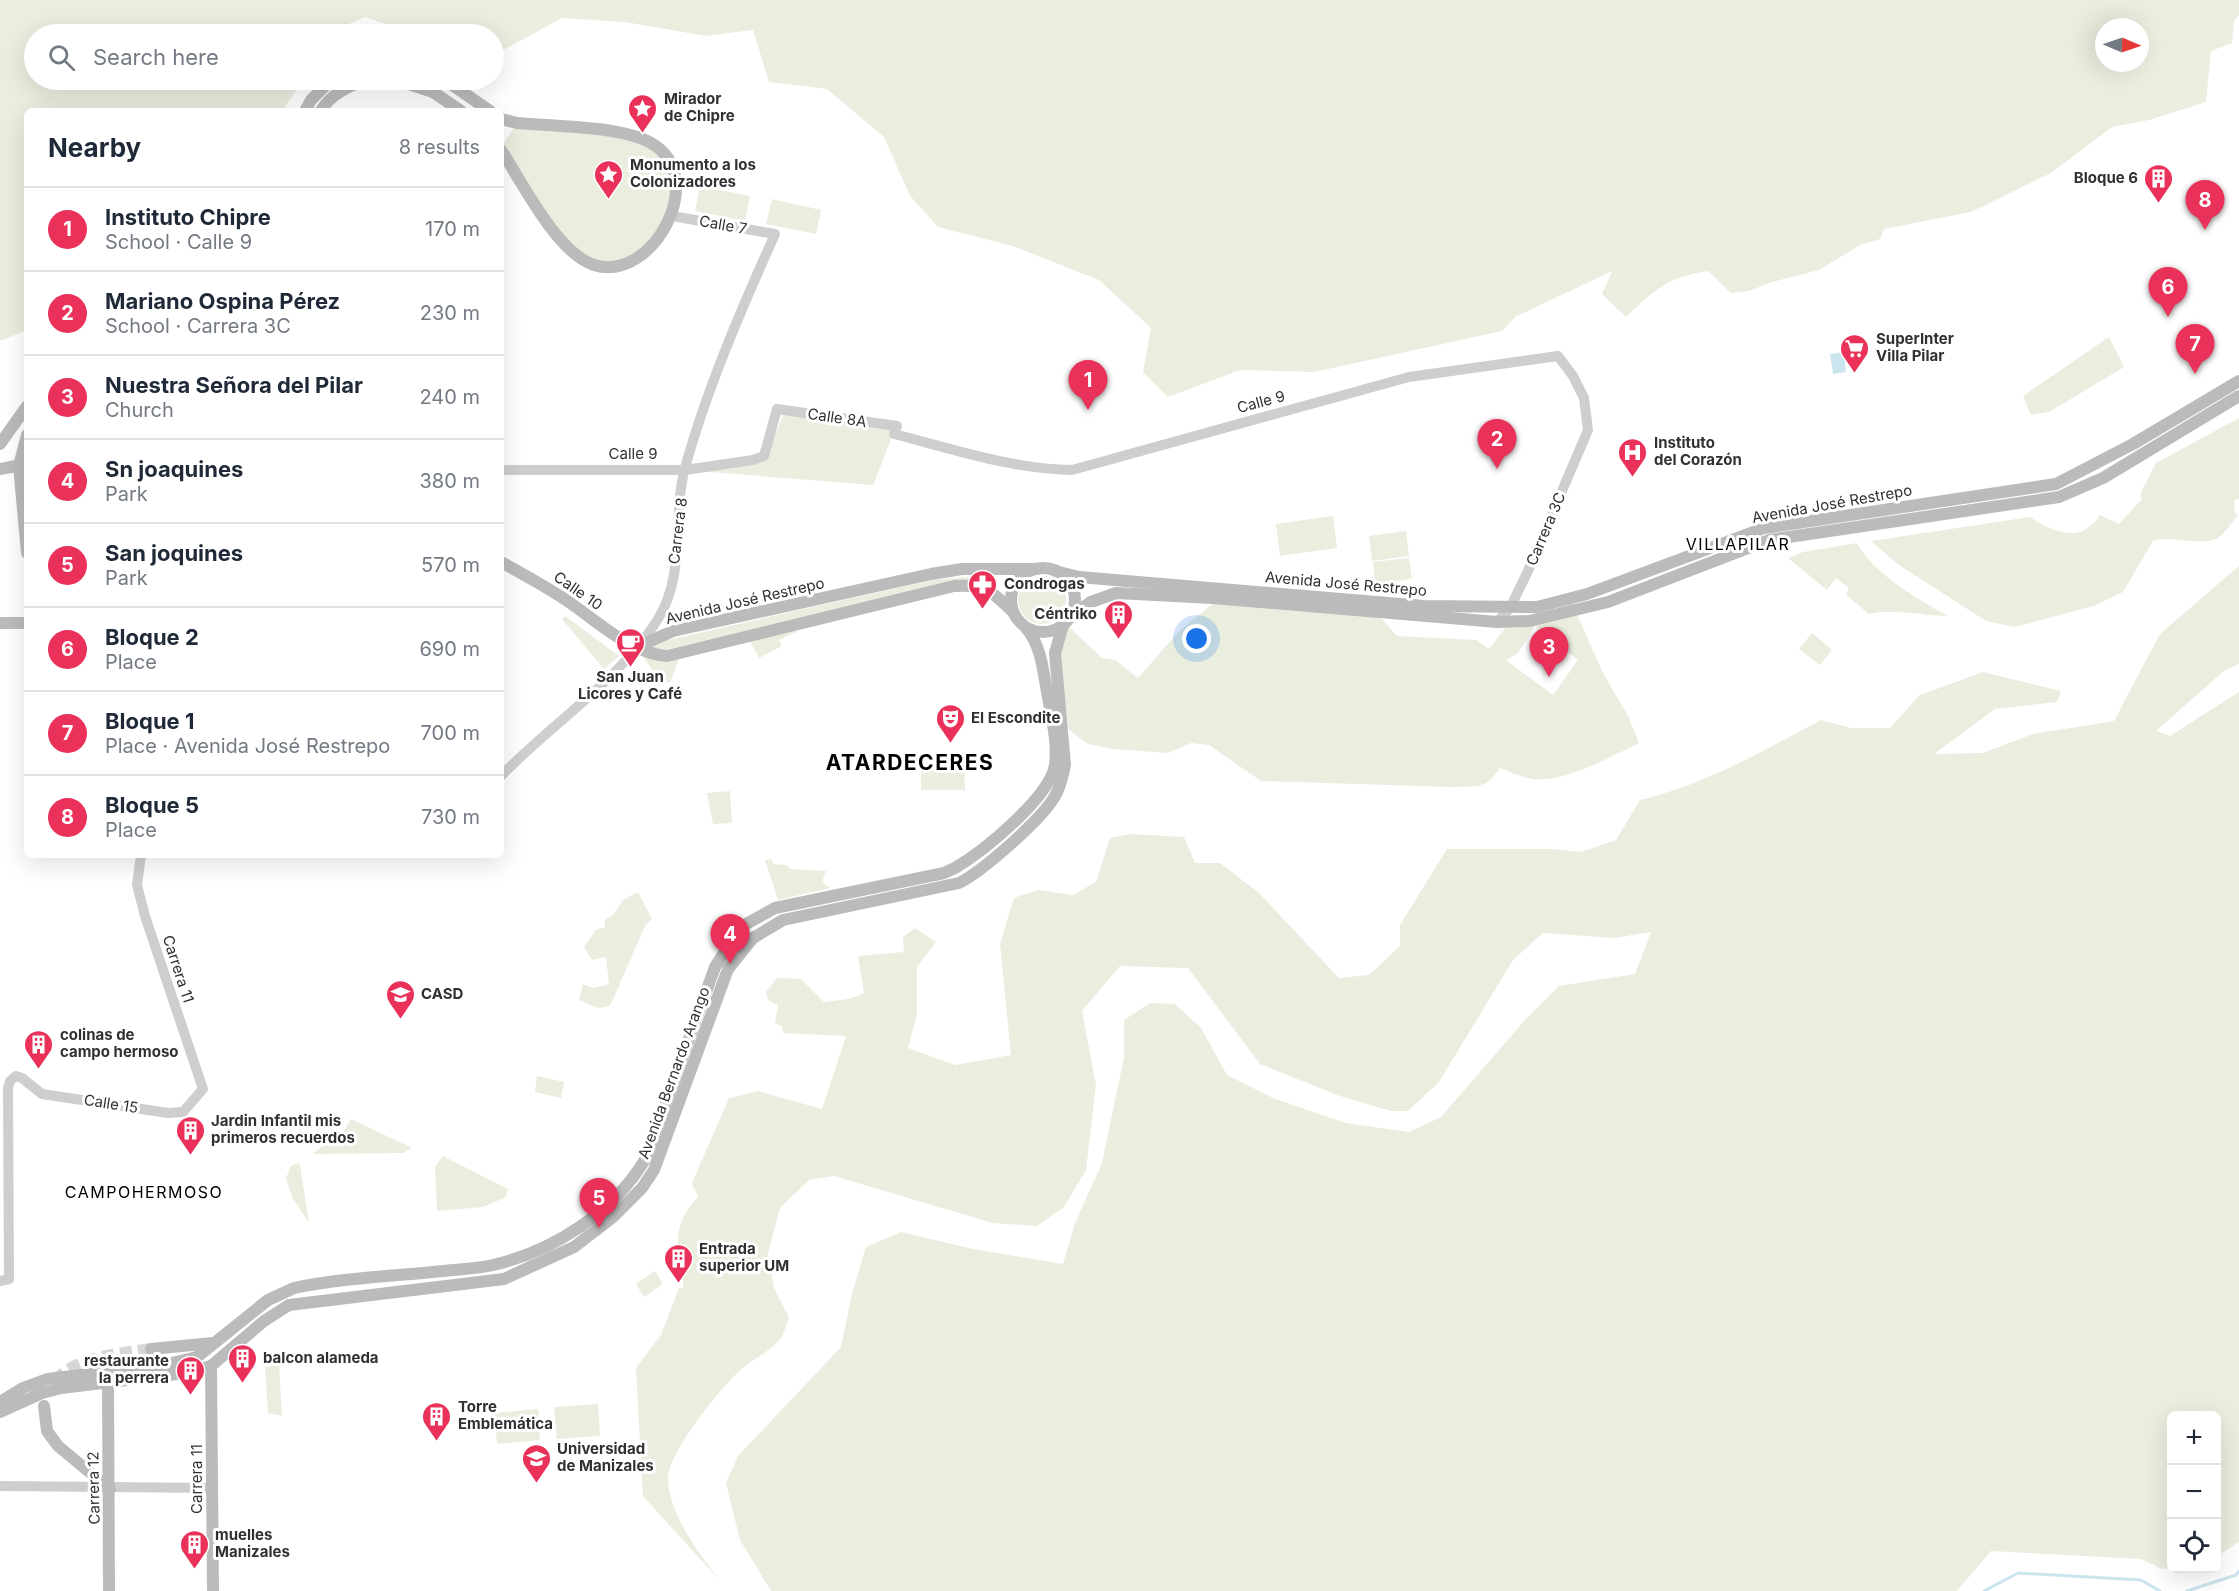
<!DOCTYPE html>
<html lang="en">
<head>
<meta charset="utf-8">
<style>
  :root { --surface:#fff; --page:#f6f6f7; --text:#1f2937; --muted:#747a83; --line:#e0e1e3; --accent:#e9315a }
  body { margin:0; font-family:Inter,sans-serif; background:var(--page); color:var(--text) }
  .controls { position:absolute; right:18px; bottom:18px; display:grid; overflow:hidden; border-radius:9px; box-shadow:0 6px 24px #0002 }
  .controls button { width:54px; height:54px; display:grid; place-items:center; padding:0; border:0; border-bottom:2px solid var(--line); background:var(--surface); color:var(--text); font:30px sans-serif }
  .compass { position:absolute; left:2095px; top:18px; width:54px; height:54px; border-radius:50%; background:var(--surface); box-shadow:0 6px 24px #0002; rotate:92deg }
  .you { position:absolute; left:1197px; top:639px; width:21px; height:21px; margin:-15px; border:4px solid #fff; border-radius:50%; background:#1a73e8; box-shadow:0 0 0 9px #1a73e833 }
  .badge { display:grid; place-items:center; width:39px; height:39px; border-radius:50%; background:var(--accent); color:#fff; font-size:20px; font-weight:700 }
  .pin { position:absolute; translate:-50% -50px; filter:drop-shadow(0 2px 3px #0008) }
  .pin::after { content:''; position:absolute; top:32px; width:21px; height:18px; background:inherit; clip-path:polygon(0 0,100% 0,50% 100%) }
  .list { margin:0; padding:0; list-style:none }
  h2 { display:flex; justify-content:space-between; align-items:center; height:78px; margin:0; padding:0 24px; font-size:26px }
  h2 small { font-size:20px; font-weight:400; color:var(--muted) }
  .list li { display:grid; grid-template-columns:39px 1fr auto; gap:18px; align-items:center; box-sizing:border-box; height:84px; padding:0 24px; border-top:2px solid var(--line) }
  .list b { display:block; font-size:22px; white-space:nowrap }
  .list p { margin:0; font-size:20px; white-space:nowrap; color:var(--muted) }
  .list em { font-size:20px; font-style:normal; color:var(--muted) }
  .icon { flex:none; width:33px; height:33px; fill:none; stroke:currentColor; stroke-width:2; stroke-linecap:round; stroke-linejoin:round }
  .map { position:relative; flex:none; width:2239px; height:1591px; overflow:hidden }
  .search { position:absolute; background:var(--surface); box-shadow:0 6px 24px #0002; left:24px; top:24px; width:480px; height:66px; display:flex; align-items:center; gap:15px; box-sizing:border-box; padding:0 21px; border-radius:33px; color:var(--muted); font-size:22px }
  .panel { position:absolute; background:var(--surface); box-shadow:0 6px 24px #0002; left:24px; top:108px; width:480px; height:750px; border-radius:9px }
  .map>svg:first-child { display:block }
</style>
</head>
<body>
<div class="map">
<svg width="2239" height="1591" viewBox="0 0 2239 1591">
  <rect width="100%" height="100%" fill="#fff"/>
  <g fill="#e9eedf" fill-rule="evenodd">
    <path d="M0,0H2239V15L2234,21L2232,43L2211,51L2206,102L2149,120L2112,127L2051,173L1971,212L1884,229L1880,239L1860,245L1819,270L1772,282L1749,291L1731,293L1708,271C1667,277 1655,290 1626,317L1602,294L1612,271L1515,317L1502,331L1314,372L1240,370L1168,397L1143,372L1151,328L1099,280L1013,246L938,227L910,196L884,137L827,89L769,82L753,30L706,36L625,22L562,18L494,55V34H414L365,17L332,31L330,34H34V80H303L282,111H27V330L0,341ZM2104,27H2140V63H2104Z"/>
    <polygon points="517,123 633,135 669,161 672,216 643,253 602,267 566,246 501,147"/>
    <polygon points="700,186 750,196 745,221 695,211"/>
    <polygon points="772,199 821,210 816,234 766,224"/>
    <polygon points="2109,337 2124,367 2049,412 2031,415 2023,396"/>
    <polygon points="784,414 898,422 873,485 685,470 765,457"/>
    <path d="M2239,418V499L2234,500L2235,513L2238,515C2232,522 2226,532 2219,537C2205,548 2171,535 2153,541L2123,592L2094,606L2014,627L1986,621L1899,565L1871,541L2030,517C2053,532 2081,545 2100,515L2119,524L2141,500V492L2156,463Z"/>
    <polygon points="1333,516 1337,548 1280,556 1276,524"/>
    <polygon points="1406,531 1409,556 1372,561 1369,536"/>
    <path d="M1857,543C1872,573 1919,600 1948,616C1921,616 1895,608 1869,614L1846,595L1849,588L1836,578L1827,590L1788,558L1803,552Z"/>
    <polygon points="1409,558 1412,579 1375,584 1373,562"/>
    <path d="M2239,566V664L2225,670L2156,731L2170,736L2239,692V1542L2217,1556L2216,1416H2172L2171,1568L2162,1569L2141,1559L1991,1551L1957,1591H771L740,1540L726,1483L738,1456L841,1347L852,1294L866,1247L901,1232L973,1249L1063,1264L1075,1223L1102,1163L1124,1057V1020L1150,1003L1175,1004L1201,1028L1227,1075L1275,1099L1346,1123L1409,1132L1441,1117L1525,1020L1559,986L1635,974L1651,932L1614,938L1543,933L1513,960L1439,1082L1408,1111H1391L1340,1096L1260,1064L1188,968L1120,966L1082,1011L1096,1085L1086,1170L1064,1207L1037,1226L993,1223L834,1176L809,1180L780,1208L768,1254L774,1288L789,1318C786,1325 784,1334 780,1339C769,1353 749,1361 737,1373C718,1392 667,1454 668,1480C669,1514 700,1555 720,1581L643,1496L636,1368L661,1335L679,1288H683V1278H680C678,1242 672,1225 698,1197L692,1183L729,1098L758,1091L822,1109L846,1036L783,1033L782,1027L775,1023L778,1005L768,1000L766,992L777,978L801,979L824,1002L849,999L864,993L858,956L904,952L903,937L915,928L936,942L917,967V1014L908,1048L955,1065L1011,1055L1000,944L1014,898L1038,890L1073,895L1096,882L1110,838L1130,834L1184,837L1195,863H1220L1259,893L1339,978L1369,975L1400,946V925L1447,849H1552L1581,852L1616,840L1640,800C1704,785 1763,751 1821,720L1851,728H1890L1920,695L1983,672L2061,691L2057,702L1995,709L1934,754L1983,753L2033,734L2114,721L2160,634Z"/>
    <polygon points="992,575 989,582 943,584 652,653 680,656 670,683 655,674 637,647 932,580"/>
    <circle cx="1042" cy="600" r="24"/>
    <path d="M1219,599L1375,611L1397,636L1476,640L1489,649L1510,622L1529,621L1572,603L1603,673L1628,716L1639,743C1613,756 1561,784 1532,779C1521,777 1510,772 1500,768C1485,790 1477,786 1452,787L1261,781L1209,745L1191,743L1168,753L1114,749L1088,744L1069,730L1058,659L1068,626L1102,658L1115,660L1138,678L1181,629ZM1535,626L1578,660L1553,695L1506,660L1518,653Z"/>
    <polygon points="565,616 619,656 604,669 562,619"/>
    <polygon points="795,629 796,632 779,640 782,646 759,658 750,641"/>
    <polygon points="1812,633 1832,650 1820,665 1799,649"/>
    <polygon points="921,765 964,765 965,790 921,790"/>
    <polygon points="730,791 732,823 713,824 707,793"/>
    <polygon points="772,859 773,864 787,865 790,869 826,871 822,882 830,888 778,900 765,860"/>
    <polygon points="638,892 652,919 645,926 610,1006 598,1008 579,1000 583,984 593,988 609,984 606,957 592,960 584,947 596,930 605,927 605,920 613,915 623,900"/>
    <polygon points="537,1076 564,1082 561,1098 535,1092"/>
    <polygon points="351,1119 412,1148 403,1153 312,1154 345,1130"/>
    <polygon points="443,1156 508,1189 506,1197 483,1207 437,1211 435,1167"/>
    <polygon points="298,1163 300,1165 309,1223 292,1197 286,1178 291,1166"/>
    <polygon points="655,1271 663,1284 644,1297 636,1284"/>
    <polygon points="279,1365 282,1416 268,1413 265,1367"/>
    <polygon points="598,1404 600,1436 557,1439 554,1407"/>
    <polygon points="538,1409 540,1440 497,1444 494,1413"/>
  </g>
  <polygon fill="#cbe5ee" points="1859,350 1861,360 1845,363 1846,372 1833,374 1830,354"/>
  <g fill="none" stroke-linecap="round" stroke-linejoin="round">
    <g stroke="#cbe5ee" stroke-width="3">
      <polyline points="1984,1591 2018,1573 2141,1580 2160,1591"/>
      <polyline points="2187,1591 2236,1575 2239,1571"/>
    </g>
    <path stroke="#d6d6d6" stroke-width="12" stroke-dasharray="12 6" stroke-linecap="butt" d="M55,1381C77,1356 120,1354 151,1349"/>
    <g stroke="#cecece" stroke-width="10">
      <path d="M501,470H685L753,460L764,456L777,409L897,426L894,434C953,449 1011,469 1072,470L1409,377L1558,356L1573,376L1584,398L1588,430L1527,573L1510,608L1497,622"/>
      <path d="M501,776C550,725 621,679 658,619C686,575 672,516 685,468C707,388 741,310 775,234L672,216"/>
      <polyline points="0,1281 9,1279 8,1088 10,1081 16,1076 22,1078 42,1094 168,1113 183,1112 203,1089 145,916 137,885 141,855"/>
      <polyline points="0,1486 212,1488"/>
    </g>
    <g stroke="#bbb" stroke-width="12">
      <polyline points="396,80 433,92 461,111"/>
      <polyline points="445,80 490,111"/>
      <polyline points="305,111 311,100 331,80"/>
      <path d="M321,111C331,93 350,85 368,80"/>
      <path d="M501,119L517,123C552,126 622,126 651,143C711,177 652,284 594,265C557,253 522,182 501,150"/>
      <polyline points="27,435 19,466 27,553"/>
      <polyline points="0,444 27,406"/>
      <polyline points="0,469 26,464"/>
      <path d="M501,562C523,574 545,586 566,600C596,620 629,653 667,656L954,586C984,584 992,591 1012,611"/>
      <circle cx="1043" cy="600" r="32"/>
      <polyline points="1055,571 1079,577 1424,606 1537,607 1587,594 1764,528 2056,484 2133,444 2239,381"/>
      <polyline points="1070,617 1091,602 1116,593 1213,598 1497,622 1529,621 1608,602 1769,540 2059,497 2103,478 2239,396"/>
      <polyline points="0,623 27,623"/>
      <polyline points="637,647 673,631 931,574 962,569 1037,569"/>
      <polyline points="151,1349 213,1343"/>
      <polyline points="211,1366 213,1591"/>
      <polyline points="108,1384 109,1591"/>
      <path d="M0,1402L23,1388L47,1379L159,1366L197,1357L268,1300L294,1288C342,1278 394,1276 443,1271C459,1269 477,1269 493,1265C554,1251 614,1212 646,1158L715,967L732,940L746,924L775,908L944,873L955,868C984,851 1050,797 1055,765C1058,741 1051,715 1047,692C1043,670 1041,645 1026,628"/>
      <polyline points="44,1406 47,1431 58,1446 110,1489"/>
      <path d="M0,1412L42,1393L61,1388L185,1373L211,1366L264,1321L289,1305L504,1279L574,1247L613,1217L642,1188L654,1170L728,969L753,938L783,920L959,883C983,871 1042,819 1055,796C1061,786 1063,775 1065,765L1055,653L1063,625"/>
    </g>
  </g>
  <defs>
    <symbol id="sight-pin" viewBox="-11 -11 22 30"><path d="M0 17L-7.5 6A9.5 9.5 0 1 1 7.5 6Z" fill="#e9315a" stroke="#fff"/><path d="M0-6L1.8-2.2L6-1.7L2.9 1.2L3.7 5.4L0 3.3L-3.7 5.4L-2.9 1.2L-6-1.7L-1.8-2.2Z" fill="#fff"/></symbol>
    <symbol id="building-pin" viewBox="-11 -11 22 30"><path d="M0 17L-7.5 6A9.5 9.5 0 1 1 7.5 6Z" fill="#e9315a" stroke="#fff"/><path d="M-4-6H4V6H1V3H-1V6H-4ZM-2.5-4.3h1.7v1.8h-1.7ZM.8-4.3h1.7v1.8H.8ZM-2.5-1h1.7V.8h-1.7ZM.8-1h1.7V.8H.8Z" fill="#fff"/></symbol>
    <symbol id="supermarket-pin" viewBox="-11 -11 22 30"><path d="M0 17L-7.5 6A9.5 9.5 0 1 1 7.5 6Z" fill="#e9315a" stroke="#fff"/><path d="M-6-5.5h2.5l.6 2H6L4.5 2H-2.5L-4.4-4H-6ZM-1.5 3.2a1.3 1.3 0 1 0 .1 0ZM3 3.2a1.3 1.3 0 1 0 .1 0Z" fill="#fff"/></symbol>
    <symbol id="hospital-pin" viewBox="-11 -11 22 30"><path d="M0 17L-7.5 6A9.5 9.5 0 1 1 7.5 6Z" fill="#e9315a" stroke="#fff"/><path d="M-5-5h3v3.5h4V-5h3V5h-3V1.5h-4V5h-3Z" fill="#fff"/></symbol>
    <symbol id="pharmacy-pin" viewBox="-11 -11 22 30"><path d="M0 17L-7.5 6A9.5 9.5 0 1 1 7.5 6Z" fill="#e9315a" stroke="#fff"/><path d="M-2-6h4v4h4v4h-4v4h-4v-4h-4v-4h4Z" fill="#fff"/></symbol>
    <symbol id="cafe-pin" viewBox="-11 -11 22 30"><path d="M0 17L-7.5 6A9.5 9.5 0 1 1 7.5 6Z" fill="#e9315a" stroke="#fff"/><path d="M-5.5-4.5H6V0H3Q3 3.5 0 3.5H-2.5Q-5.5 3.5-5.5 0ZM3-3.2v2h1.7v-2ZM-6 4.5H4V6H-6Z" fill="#fff"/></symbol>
    <symbol id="theatre-pin" viewBox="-11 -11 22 30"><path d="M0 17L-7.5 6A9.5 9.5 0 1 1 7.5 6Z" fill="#e9315a" stroke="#fff"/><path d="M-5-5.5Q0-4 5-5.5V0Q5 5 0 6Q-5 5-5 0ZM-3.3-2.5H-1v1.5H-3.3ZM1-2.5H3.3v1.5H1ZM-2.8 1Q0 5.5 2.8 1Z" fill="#fff"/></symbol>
    <symbol id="school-pin" viewBox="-11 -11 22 30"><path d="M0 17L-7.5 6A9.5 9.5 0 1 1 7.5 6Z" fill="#e9315a" stroke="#fff"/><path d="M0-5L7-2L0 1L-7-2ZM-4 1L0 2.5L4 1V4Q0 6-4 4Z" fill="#fff"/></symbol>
    <symbol id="university-pin" viewBox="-11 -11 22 30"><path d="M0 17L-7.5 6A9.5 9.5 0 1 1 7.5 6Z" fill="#e9315a" stroke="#fff"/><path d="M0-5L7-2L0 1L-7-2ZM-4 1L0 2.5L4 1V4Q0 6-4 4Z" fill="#fff"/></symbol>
  </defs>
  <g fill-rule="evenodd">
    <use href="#sight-pin" x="626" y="92" width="33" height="45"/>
    <use href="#sight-pin" x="592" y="158" width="33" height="45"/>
    <use href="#building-pin" x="2142" y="162" width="33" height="45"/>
    <use href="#supermarket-pin" x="1838" y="332" width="33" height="45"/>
    <use href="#hospital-pin" x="1616" y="436" width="33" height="45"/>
    <use href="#pharmacy-pin" x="966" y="568" width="33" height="45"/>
    <use href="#building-pin" x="1102" y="598" width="33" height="45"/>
    <use href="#cafe-pin" x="614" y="626" width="33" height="45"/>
    <use href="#theatre-pin" x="934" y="702" width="33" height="45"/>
    <use href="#school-pin" x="384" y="978" width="33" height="45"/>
    <use href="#building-pin" x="22" y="1028" width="33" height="45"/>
    <use href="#building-pin" x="174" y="1114" width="33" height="45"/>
    <use href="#building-pin" x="662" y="1242" width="33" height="45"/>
    <use href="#building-pin" x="226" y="1342" width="33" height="45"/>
    <use href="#building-pin" x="174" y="1354" width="33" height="45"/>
    <use href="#building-pin" x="420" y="1400" width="33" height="45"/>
    <use href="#university-pin" x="520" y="1442" width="33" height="45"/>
    <use href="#building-pin" x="178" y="1528" width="33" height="45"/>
  </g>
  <g text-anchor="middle" stroke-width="6" stroke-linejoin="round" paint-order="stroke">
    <g font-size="15" font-weight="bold" fill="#313131" stroke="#fff" text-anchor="start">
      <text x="664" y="104">Mirador<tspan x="664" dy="17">de Chipre</tspan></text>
      <text x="630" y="170">Monumento a los<tspan x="630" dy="17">Colonizadores</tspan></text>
      <text x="2138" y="183" text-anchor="end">Bloque 6</text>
      <text x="1876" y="344">SuperInter<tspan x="1876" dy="17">Villa Pilar</tspan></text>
      <text x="1654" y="448">Instituto<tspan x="1654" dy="17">del Corazón</tspan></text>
      <text x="1004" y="589">Condrogas</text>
      <text x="1097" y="619" text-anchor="end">Céntriko</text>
      <text x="630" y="682" text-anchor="middle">San Juan<tspan x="630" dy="17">Licores y Café</tspan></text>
      <text x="971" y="723">El Escondite</text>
      <text x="421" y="999">CASD</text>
      <text x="60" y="1040">colinas de<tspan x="60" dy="17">campo hermoso</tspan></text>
      <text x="211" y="1126">Jardin Infantil mis<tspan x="211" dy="17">primeros recuerdos</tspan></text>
      <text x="699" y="1254">Entrada<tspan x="699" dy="17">superior UM</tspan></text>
      <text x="263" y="1363">balcon alameda</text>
      <text x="169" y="1366" text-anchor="end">restaurante<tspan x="169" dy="17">la perrera</tspan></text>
      <text x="458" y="1412">Torre<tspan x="458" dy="17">Emblemática</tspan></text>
      <text x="557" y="1454">Universidad<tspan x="557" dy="17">de Manizales</tspan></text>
      <text x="215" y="1540">muelles<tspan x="215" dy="17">Manizales</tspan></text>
    </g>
    <g font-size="15" fill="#313131" stroke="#fff">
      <text transform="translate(723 225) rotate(10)" y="5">Calle 7</text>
      <text transform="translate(1261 402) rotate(-15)" y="5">Calle 9</text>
      <text transform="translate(837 418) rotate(8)" y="5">Calle 8A</text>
      <text x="633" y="459">Calle 9</text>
      <text transform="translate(1832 504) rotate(-10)" y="5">Avenida José Restrepo</text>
      <text transform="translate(1546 529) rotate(-67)" y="5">Carrera 3C</text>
      <text transform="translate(678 531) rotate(-83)" y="5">Carrera 8</text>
      <text transform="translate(1346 584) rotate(5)" y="5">Avenida José Restrepo</text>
      <text transform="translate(578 591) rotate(35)" y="5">Calle 10</text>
      <text transform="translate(745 601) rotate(-13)" y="5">Avenida José Restrepo</text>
      <text transform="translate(178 969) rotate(72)" y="5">Carrera 11</text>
      <text transform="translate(674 1073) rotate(-70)" y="5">Avenida Bernardo Arango</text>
      <text transform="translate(111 1104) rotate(9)" y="5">Calle 15</text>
      <text transform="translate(197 1479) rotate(-90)" y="5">Carrera 11</text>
      <text transform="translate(94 1488) rotate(-91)" y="5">Carrera 12</text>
    </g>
    <g font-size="16" letter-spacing="1.5" fill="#000" stroke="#fff">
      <text x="1738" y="550">VILLAPILAR</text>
      <text x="144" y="1198">CAMPOHERMOSO</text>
    </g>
    <g font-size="21" font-weight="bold" letter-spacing="1.5" fill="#000" stroke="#fff">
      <text x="910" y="770">ATARDECERES</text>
    </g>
  </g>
</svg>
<div class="controls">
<button>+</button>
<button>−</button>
<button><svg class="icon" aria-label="locate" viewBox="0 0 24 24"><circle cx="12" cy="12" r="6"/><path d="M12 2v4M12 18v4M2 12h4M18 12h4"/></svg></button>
</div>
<svg class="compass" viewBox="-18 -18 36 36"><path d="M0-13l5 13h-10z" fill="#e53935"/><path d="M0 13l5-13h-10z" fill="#747a83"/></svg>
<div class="you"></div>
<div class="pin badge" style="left:1088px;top:410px">1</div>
<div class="pin badge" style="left:1497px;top:469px">2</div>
<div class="pin badge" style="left:1549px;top:677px">3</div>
<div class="pin badge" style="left:730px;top:964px">4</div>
<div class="pin badge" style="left:599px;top:1228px">5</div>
<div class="pin badge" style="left:2168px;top:317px">6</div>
<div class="pin badge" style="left:2195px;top:374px">7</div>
<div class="pin badge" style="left:2205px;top:230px">8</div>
<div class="search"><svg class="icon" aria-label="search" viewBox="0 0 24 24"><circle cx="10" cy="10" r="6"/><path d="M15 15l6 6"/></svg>Search here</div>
<section class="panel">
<h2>Nearby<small>8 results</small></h2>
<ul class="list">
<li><span class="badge">1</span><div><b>Instituto Chipre</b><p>School · Calle 9</p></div><em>170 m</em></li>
<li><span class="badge">2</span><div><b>Mariano Ospina Pérez</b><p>School · Carrera 3C</p></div><em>230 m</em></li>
<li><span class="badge">3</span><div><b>Nuestra Señora del Pilar</b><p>Church</p></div><em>240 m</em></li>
<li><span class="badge">4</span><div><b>Sn joaquines</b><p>Park</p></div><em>380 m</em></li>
<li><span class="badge">5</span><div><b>San joquines</b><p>Park</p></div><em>570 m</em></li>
<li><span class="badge">6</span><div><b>Bloque 2</b><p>Place</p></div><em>690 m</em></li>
<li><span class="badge">7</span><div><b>Bloque 1</b><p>Place · Avenida José Restrepo</p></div><em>700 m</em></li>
<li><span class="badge">8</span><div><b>Bloque 5</b><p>Place</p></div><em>730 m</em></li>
</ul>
</section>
</div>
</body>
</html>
